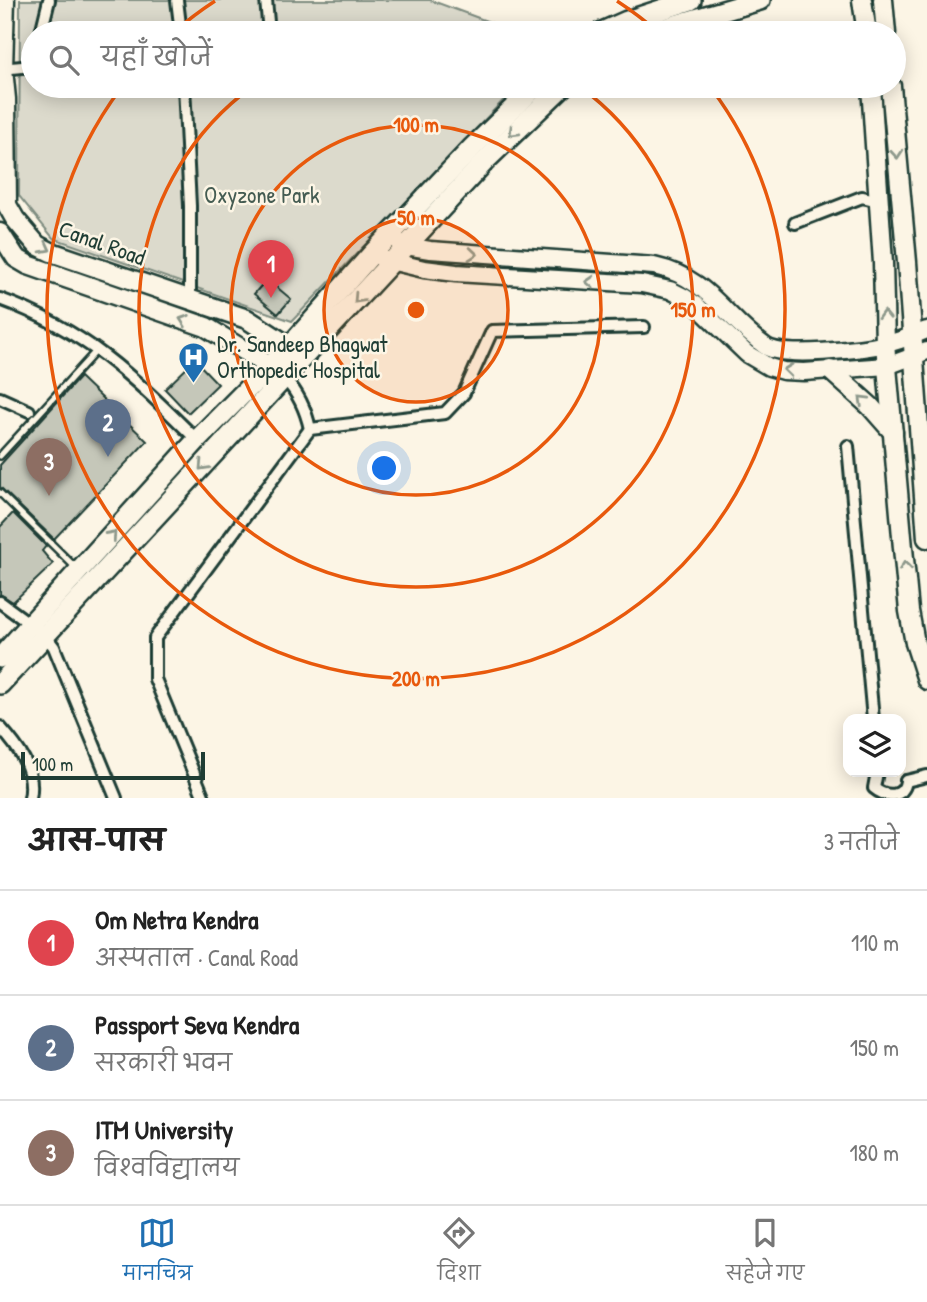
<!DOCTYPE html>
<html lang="hi">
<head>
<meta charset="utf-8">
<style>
  :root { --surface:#fff; --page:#f2f2f2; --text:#222; --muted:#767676; --line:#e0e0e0; --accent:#1f6fb2 }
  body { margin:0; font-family:"Patrick Hand","Playpen Sans Deva",sans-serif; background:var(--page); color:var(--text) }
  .controls { position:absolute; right:21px; bottom:21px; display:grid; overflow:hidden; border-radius:14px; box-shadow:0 4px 18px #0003 }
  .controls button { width:63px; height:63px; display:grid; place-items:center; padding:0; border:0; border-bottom:2px solid var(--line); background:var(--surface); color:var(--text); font:35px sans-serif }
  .scale { position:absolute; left:21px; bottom:18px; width:184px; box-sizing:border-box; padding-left:7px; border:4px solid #1f3d34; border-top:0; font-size:19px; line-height:24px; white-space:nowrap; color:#1f3d34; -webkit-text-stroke:5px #fcf5e5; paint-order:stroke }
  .you { position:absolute; left:385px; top:469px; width:24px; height:24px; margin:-18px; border:5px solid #fff; border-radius:50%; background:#1a73e8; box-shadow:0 0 0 10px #1a73e833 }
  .badge { display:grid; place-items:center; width:46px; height:46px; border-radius:50%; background:var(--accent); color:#fff; font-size:23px; font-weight:700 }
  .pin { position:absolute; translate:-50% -58px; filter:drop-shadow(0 2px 4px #0008) }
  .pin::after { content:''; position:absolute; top:37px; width:24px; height:21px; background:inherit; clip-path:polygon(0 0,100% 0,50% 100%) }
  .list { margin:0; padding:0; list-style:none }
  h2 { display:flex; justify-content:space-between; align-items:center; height:91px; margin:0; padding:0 28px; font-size:30px }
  h2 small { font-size:23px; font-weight:400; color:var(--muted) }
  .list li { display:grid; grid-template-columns:46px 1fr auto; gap:21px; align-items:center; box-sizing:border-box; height:105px; padding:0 28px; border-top:2px solid var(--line) }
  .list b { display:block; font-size:26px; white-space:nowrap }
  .list p { margin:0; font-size:23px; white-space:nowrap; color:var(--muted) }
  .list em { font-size:23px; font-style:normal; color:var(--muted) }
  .icon { flex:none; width:38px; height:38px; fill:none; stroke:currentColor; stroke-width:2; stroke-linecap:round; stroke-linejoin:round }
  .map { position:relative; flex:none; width:927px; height:798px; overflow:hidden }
  .search { position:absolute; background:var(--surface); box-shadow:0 4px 18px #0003; left:21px; right:21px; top:21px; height:77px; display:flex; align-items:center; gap:18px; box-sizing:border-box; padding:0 24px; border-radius:38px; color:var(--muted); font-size:26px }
  .sheet { height:406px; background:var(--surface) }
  nav { display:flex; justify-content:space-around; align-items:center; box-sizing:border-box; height:98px; border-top:2px solid var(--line); background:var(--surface); font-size:19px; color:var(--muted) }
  nav a { display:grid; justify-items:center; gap:4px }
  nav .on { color:var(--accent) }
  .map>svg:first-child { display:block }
</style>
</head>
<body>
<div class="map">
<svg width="927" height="798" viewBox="0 0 927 798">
  <rect width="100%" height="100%" fill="#fcf5e5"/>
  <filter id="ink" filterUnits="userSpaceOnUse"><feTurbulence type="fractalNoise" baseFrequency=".0143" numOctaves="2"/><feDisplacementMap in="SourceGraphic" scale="14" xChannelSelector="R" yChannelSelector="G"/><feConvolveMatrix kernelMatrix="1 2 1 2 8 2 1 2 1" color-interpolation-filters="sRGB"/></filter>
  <g filter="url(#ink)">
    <polygon fill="#dcdacc" stroke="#7e8c80" stroke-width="2" points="20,0 430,0 519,33 33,33 33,86 517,86 292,321 53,238 19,196"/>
    <g fill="#c5c7b9" stroke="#1f3d34" stroke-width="2">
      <polygon points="267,279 291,299 278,314 254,294"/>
      <polygon points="195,360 218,384 188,413 165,389"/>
      <polygon points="80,377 147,441 54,539 0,487 0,465"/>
      <polygon points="13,513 46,546 42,551 53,564 13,602 0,594 0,527"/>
    </g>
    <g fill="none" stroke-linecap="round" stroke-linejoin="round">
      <defs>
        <g id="lane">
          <polyline points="0,456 97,350"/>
          <polyline points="0,493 75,567"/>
        </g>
        <g id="street">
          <polyline points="177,0 181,33"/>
          <polyline points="266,0 269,33"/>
          <polyline points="41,33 49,0"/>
          <polyline points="0,69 33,66"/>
          <polyline points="184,86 190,206 190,298"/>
          <polyline points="795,223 862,197 880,201"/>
          <path d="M0,299C87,331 132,376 197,440"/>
          <path d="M285,379C298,393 306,410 310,429"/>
          <polyline points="0,398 29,411"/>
          <polyline points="848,446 873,719"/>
          <polyline points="0,602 45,635 54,647 116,798"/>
          <path d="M0,727C18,747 36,770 30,798"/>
          <path d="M877,772L874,788C886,798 904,798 906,781"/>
          <polyline points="906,781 927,776"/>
          <polyline points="204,798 155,679 155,638 310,429 445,413 464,393 492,331 644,327"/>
        </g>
        <g id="secondary">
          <path d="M397,241L406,246L430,250L654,266C709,278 723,316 765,346C782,359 864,349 886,344C900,341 914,335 927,330"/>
          <polyline points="382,259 424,269 456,273 642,284 670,290 684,297 696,305 747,354 769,367 783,371 804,372 887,366 927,351"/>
        </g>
        <g id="primary">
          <polyline points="5,0 3,69 6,99 7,205 15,219 37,245 51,252 247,319 301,354"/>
          <polyline points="862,0 867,33"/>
          <polyline points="883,0 886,33"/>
          <polyline points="871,86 883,263 885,344 903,548 909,611 915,643 927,680"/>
          <polyline points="891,86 907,262 927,538"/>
          <polyline points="0,233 16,258 28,265 206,327 271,367 279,374"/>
          <polyline points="830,370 870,406 893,432"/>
        </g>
        <g id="highway">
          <polyline points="600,33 627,21 691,0"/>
          <polyline points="648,33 760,0"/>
          <polyline points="0,658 197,440 290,346 371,255 473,147 536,86"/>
          <polyline points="0,684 486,160 563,86"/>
        </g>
      </defs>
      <use href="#lane" stroke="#1f3d34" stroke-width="10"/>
      <use href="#street" stroke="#1f3d34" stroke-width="16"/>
      <use href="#secondary" stroke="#1f3d34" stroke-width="21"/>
      <use href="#primary" stroke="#1f3d34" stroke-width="23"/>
      <use href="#highway" stroke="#1f3d34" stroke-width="24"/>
      <use href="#lane" stroke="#fcf5e5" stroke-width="5"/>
      <use href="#street" stroke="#fcf5e5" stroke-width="10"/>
      <use href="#secondary" stroke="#fcf5e5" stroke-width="16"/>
      <use href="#primary" stroke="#fcf5e5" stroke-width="18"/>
      <use href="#highway" stroke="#fcf5e5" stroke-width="19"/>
    </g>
    <defs><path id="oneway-chevron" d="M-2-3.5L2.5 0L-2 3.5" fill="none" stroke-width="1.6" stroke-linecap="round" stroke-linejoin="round" transform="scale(1.75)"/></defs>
    <g stroke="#8e998c">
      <use href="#oneway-chevron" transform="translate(513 132) rotate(135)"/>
      <use href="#oneway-chevron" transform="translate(897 154) rotate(85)"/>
      <use href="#oneway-chevron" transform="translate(46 248) rotate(28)"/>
      <use href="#oneway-chevron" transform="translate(473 254) rotate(5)"/>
      <use href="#oneway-chevron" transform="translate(590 282) rotate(-177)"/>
      <use href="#oneway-chevron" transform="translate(358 299) rotate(133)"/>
      <use href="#oneway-chevron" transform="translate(884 315) rotate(-92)"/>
      <use href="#oneway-chevron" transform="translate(184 320) rotate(-161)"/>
      <use href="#oneway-chevron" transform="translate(788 370) rotate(-174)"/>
      <use href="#oneway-chevron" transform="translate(863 400) rotate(-136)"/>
      <use href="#oneway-chevron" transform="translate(203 466) rotate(133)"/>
      <use href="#oneway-chevron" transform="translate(112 535) rotate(-48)"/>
      <use href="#oneway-chevron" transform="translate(905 566) rotate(-96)"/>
    </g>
  </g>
  <circle cx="416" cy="310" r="92" fill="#e8590c" fill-opacity=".12"/>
  <g fill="none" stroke="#e8590c" stroke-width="3.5">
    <circle cx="416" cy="310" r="92"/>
    <circle cx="416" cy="310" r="185"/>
    <path d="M406 33A277 277 0 0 1 426 33M579 86A277 277 0 1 1 253 86"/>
    <path d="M174 32A369 369 0 0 1 215 1M617 1A369 369 0 0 1 658 32M711 88A369 369 0 1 1 121 88"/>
  </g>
  <defs>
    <symbol id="hospital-pin" viewBox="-11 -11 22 30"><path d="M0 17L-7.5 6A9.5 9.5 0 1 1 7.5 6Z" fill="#1f6fb2" stroke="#fcf5e5"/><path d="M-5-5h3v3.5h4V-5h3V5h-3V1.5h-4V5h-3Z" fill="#fff"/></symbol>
  </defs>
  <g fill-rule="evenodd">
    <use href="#hospital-pin" x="176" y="340" width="35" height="47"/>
  </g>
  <g text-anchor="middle" stroke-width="5" stroke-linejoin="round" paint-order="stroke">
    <g font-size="23" fill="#455c52" stroke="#fcf5e5">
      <text x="262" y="203">Oxyzone Park</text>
    </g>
    <g font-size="23" fill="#1f3d34" stroke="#fcf5e5">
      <text transform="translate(102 243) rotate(20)" y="8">Canal Road</text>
    </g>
    <g font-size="23" fill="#1f3d34" stroke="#fcf5e5" text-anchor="start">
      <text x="217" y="352">Dr. Sandeep Bhagwat<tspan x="217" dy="26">Orthopedic Hospital</tspan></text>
    </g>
  </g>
  <circle cx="416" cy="310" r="10" fill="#e8590c" stroke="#fcf5e5" stroke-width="3.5"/>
  <g font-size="21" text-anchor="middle" font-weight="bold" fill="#e8590c" stroke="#fcf5e5" stroke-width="5" stroke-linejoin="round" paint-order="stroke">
    <text x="416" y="132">100 m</text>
    <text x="416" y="225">50 m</text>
    <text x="693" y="317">150 m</text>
    <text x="416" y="686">200 m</text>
  </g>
</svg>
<div class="controls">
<button><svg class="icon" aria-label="layers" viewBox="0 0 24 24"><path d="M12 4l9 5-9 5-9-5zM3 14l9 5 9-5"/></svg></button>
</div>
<div class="scale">100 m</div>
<div class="you"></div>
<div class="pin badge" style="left:271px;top:298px;background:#e0444e">1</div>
<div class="pin badge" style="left:108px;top:457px;background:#5c6f8a">2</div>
<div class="pin badge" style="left:49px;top:496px;background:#8d6e63">3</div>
<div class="search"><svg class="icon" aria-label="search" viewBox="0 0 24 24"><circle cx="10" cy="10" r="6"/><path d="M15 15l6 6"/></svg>यहाँ खोजें</div>
</div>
<section class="sheet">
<h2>आस-पास<small>3 नतीजे</small></h2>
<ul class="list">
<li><span class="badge" style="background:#e0444e">1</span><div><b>Om Netra Kendra</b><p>अस्पताल · Canal Road</p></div><em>110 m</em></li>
<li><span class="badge" style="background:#5c6f8a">2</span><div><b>Passport Seva Kendra</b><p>सरकारी भवन</p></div><em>150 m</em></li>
<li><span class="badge" style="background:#8d6e63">3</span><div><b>ITM University</b><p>विश्वविद्यालय</p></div><em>180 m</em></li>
</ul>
</section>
<nav>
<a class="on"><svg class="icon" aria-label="map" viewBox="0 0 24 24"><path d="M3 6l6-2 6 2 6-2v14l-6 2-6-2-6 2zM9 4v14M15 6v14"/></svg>मानचित्र</a>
<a><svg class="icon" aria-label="directions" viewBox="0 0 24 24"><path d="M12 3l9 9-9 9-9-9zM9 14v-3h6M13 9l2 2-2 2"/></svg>दिशा</a>
<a><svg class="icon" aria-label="saved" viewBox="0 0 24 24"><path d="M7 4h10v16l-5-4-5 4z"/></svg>सहेजे गए</a>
</nav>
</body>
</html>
